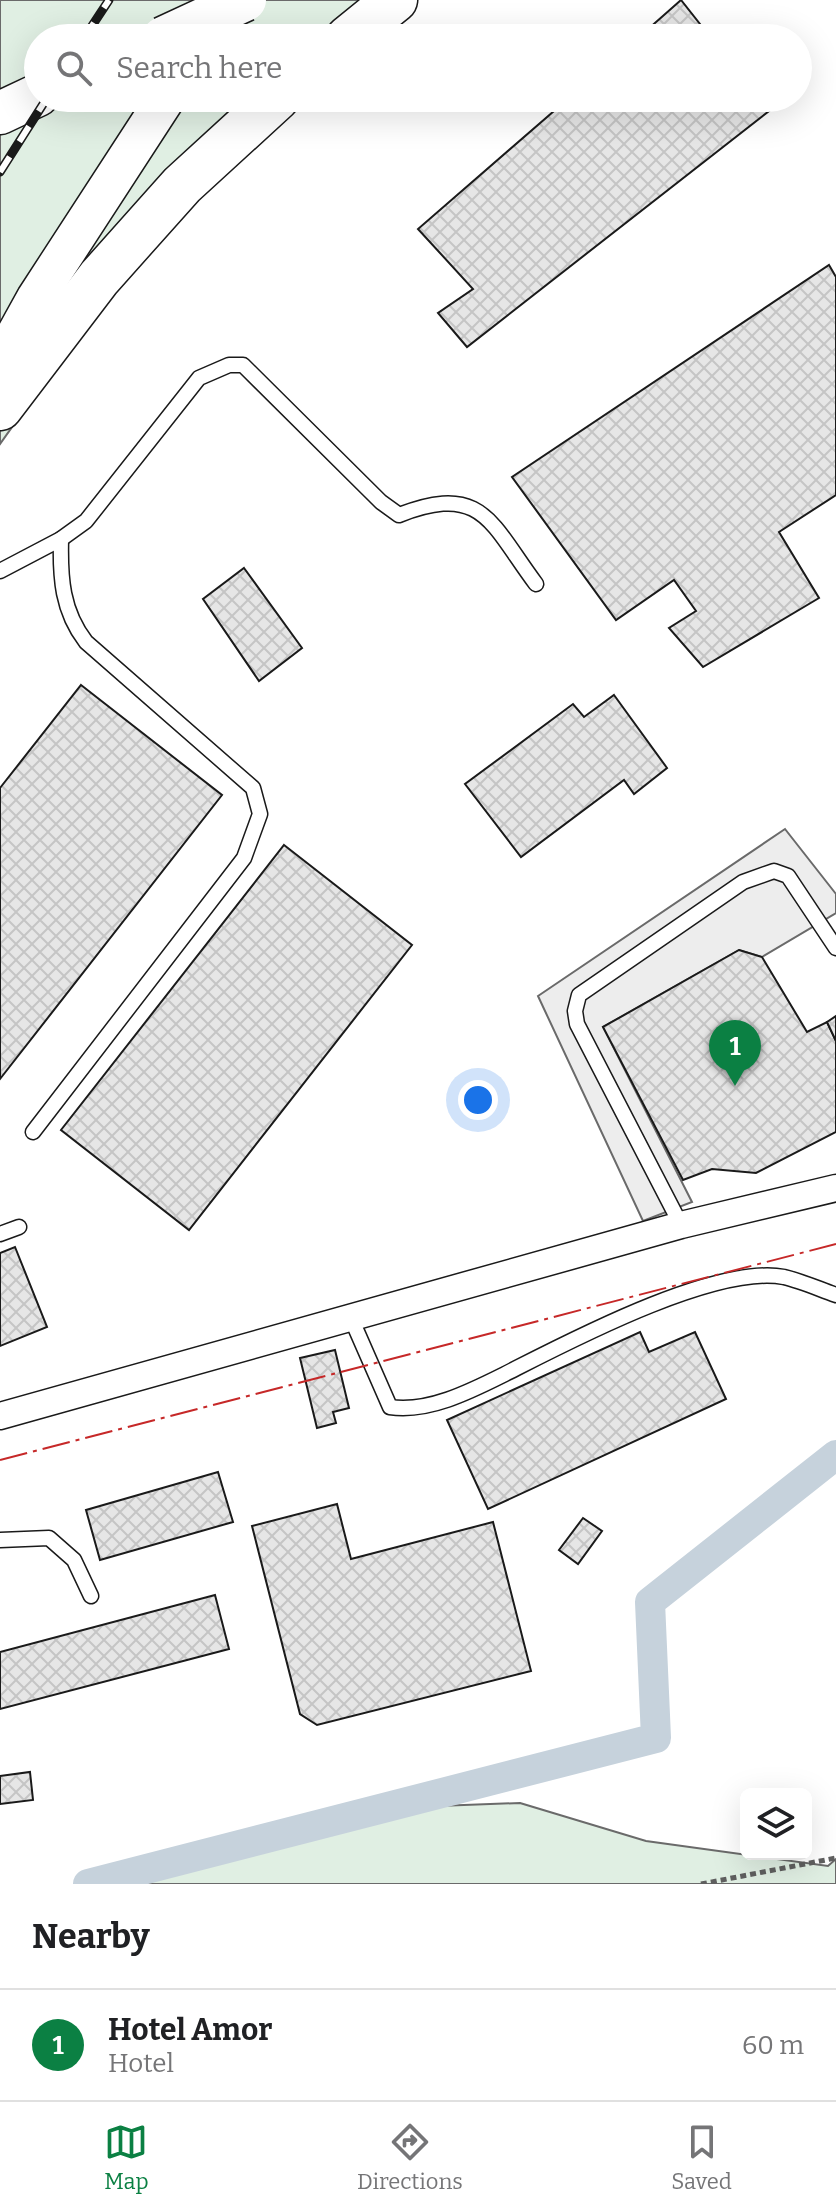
<!DOCTYPE html>
<html lang="en">
<head>
<meta charset="utf-8">
<style>
  :root { --surface:#fff; --page:#f2f2f2; --text:#202124; --muted:#757577; --line:#e0e0e0; --accent:#0b8043 }
  body { margin:0; font-family:Bitter,serif; background:var(--page); color:var(--text) }
  .controls { position:absolute; right:24px; bottom:24px; display:grid; overflow:hidden; border-radius:12px; box-shadow:0 8px 32px #0002 }
  .controls button { width:72px; height:72px; display:grid; place-items:center; padding:0; border:0; border-bottom:2px solid var(--line); background:var(--surface); color:var(--text); font:40px sans-serif }
  .you { position:absolute; left:478px; top:1100px; width:28px; height:28px; margin:-20px; border:6px solid #fff; border-radius:50%; background:#1a73e8; box-shadow:0 0 0 12px #1a73e833 }
  .badge { display:grid; place-items:center; width:52px; height:52px; border-radius:50%; background:var(--accent); color:#fff; font-size:26px; font-weight:700 }
  .pin { position:absolute; translate:-50% -66px; filter:drop-shadow(0 2px 4px #0008) }
  .pin::after { content:''; position:absolute; top:42px; width:28px; height:24px; background:inherit; clip-path:polygon(0 0,100% 0,50% 100%) }
  .list { margin:0; padding:0; list-style:none }
  h2 { display:flex; justify-content:space-between; align-items:center; height:104px; margin:0; padding:0 32px; font-size:34px }
  h2 small { font-size:26px; font-weight:400; color:var(--muted) }
  .list li { display:grid; grid-template-columns:52px 1fr auto; gap:24px; align-items:center; box-sizing:border-box; height:112px; padding:0 32px; border-top:2px solid var(--line) }
  .list b { display:block; font-size:30px; white-space:nowrap }
  .list p { margin:0; font-size:26px; white-space:nowrap; color:var(--muted) }
  .list em { font-size:26px; font-style:normal; color:var(--muted) }
  .icon { flex:none; width:44px; height:44px; fill:none; stroke:currentColor; stroke-width:2; stroke-linecap:round; stroke-linejoin:round }
  .map { position:relative; flex:none; width:836px; height:1884px; overflow:hidden }
  .search { position:absolute; background:var(--surface); box-shadow:0 8px 32px #0002; left:24px; right:24px; top:24px; height:88px; display:flex; align-items:center; gap:20px; box-sizing:border-box; padding:0 28px; border-radius:44px; color:var(--muted); font-size:30px }
  .sheet { height:216px; background:var(--surface) }
  nav { display:flex; justify-content:space-around; align-items:center; box-sizing:border-box; height:112px; border-top:2px solid var(--line); background:var(--surface); font-size:22px; color:var(--muted) }
  nav a { display:grid; justify-items:center; gap:4px }
  nav .on { color:var(--accent) }
  .map>svg:first-child { display:block }
</style>
</head>
<body>
<div class="map">
<svg width="836" height="1884" viewBox="0 0 836 1884">
  <defs>
    <pattern id="building-cross-hatch" width="8" height="8" patternUnits="userSpaceOnUse" patternTransform="scale(2)"><rect width="8" height="8" fill="#e6e6e6"/><path d="M0 0l8 8M0 8l8-8" fill="none" stroke="#c5c5c5"/></pattern>
  </defs>
  <rect width="100%" height="100%" fill="#fff"/>
  <g fill="#e0efe3" stroke="#6a6a6a" stroke-width="2">
    <polygon points="0,0 417,0 374,38 38,38 38,98 307,98 141,246 0,444"/>
    <polygon points="520,1803 646,1841 828,1866 836,1859 836,1884 88,1884 385,1808"/>
  </g>
  <polygon fill="#ededed" stroke="#6a6a6a" stroke-width="2" points="785,829 836,894 836,913 762,957 739,950 603,1027 692,1202 643,1221 538,996"/>
  <g fill="none" stroke-linecap="round" stroke-linejoin="round">
    <polyline stroke="#c6d2dc" stroke-width="30" points="88,1884 656,1738 650,1602 836,1455"/>
  </g>
  <g fill="url(#building-cross-hatch)" stroke="#1a1a1a" stroke-width="2">
    <polygon points="681,0 711,38 638,38"/>
    <polygon points="569,98 758,98 769,111 467,347 438,313 473,289 418,229"/>
    <polygon points="829,265 836,277 836,495 779,532 819,598 703,667 669,628 696,611 674,580 616,620 512,477"/>
    <polygon points="244,568 302,648 259,681 203,599"/>
    <polygon points="81,685 222,795 0,1079 0,788"/>
    <polygon points="614,695 667,768 634,794 624,780 521,857 465,784 573,704 584,717"/>
    <polygon points="284,845 412,945 189,1230 61,1130"/>
    <polygon points="739,950 762,957 807,1032 827,1022 836,1041 836,1132 756,1173 712,1169 683,1180 603,1027"/>
    <polygon points="836,1016 836,1041 827,1022"/>
    <polygon points="15,1247 47,1327 0,1346 0,1253"/>
    <polygon points="640,1332 649,1352 695,1332 726,1399 488,1509 447,1420"/>
    <polygon points="335,1350 349,1408 333,1412 336,1423 317,1428 300,1358"/>
    <polygon points="218,1472 233,1522 100,1560 86,1510"/>
    <polygon points="337,1504 351,1559 493,1522 531,1671 317,1725 300,1714 252,1526"/>
    <polygon points="583,1518 602,1531 578,1564 559,1550"/>
    <polygon points="215,1595 229,1649 0,1709 0,1652"/>
    <polygon points="30,1772 33,1800 0,1804 0,1776"/>
  </g>
  <g fill="none" stroke-linecap="round" stroke-linejoin="round">
    <defs>
      <g id="lane">
        <path d="M0,571L61,539L86,521L199,378L229,365H243L381,502L399,515C483,482 491,524 536,584"/>
        <path d="M33,1132L244,858L260,814L253,788L86,642C62,611 60,578 61,539"/>
        <polyline points="681,1225 577,1024 575,1011 579,995 743,882 774,871 788,876 836,948"/>
        <polyline points="0,1234 19,1227"/>
        <path d="M351,1318L390,1407C428,1413 471,1391 505,1374C568,1342 715,1264 784,1277C801,1281 819,1289 836,1295"/>
        <polyline points="0,1540 49,1538 74,1560 91,1596"/>
      </g>
      <polyline id="street" points="0,1416 681,1225 836,1188"/>
      <polyline id="secondary" points="0,363 36,298 166,98"/>
      <polyline id="primary" points="0,113 38,95"/>
      <g id="highway">
        <polyline points="348,38 395,0"/>
        <polyline points="0,408 99,278 182,185 277,98"/>
      </g>
    </defs>
    <use href="#lane" stroke="#1a1a1a" stroke-width="17"/>
    <use href="#street" stroke="#1a1a1a" stroke-width="29"/>
    <use href="#secondary" stroke="#1a1a1a" stroke-width="41"/>
    <use href="#primary" stroke="#1a1a1a" stroke-width="45"/>
    <use href="#highway" stroke="#1a1a1a" stroke-width="47"/>
    <polyline stroke="#5f5f5f" stroke-width="5" stroke-dasharray="6 4" stroke-linecap="butt" points="701,1884 836,1858"/>
    <use href="#lane" stroke="#fff" stroke-width="14"/>
    <use href="#street" stroke="#fff" stroke-width="26"/>
    <use href="#secondary" stroke="#fff" stroke-width="38"/>
    <use href="#primary" stroke="#fff" stroke-width="42"/>
    <use href="#highway" stroke="#fff" stroke-width="44"/>
    <defs>
      <g id="rail">
        <polyline points="84,38 109,0"/>
        <polyline points="0,172 47,98"/>
      </g>
    </defs>
    <use href="#rail" stroke="#1a1a1a" stroke-width="9"/>
    <use href="#rail" stroke="#fff" stroke-width="6" stroke-dasharray="18" stroke-linecap="butt"/>
    <defs>
      <polyline id="primary-bridge" points="163,38 245,0"/>
    </defs>
    <use href="#primary-bridge" stroke="#1a1a1a" stroke-width="45" stroke-linecap="butt"/>
    <use href="#primary-bridge" stroke="#fff" stroke-width="42"/>
    <polyline stroke="#c62828" stroke-width="2" stroke-dasharray="28 6 4 6" stroke-linecap="butt" points="0,1460 836,1244"/>
  </g>
</svg>
<div class="controls">
<button><svg class="icon" aria-label="layers" viewBox="0 0 24 24"><path d="M12 4l9 5-9 5-9-5zM3 14l9 5 9-5"/></svg></button>
</div>
<div class="you"></div>
<div class="pin badge" style="left:735px;top:1086px">1</div>
<div class="search"><svg class="icon" aria-label="search" viewBox="0 0 24 24"><circle cx="10" cy="10" r="6"/><path d="M15 15l6 6"/></svg>Search here</div>
</div>
<section class="sheet">
<h2>Nearby<small></small></h2>
<ul class="list">
<li><span class="badge">1</span><div><b>Hotel Amor</b><p>Hotel</p></div><em>60 m</em></li>
</ul>
</section>
<nav>
<a class="on"><svg class="icon" aria-label="map" viewBox="0 0 24 24"><path d="M3 6l6-2 6 2 6-2v14l-6 2-6-2-6 2zM9 4v14M15 6v14"/></svg>Map</a>
<a><svg class="icon" aria-label="directions" viewBox="0 0 24 24"><path d="M12 3l9 9-9 9-9-9zM9 14v-3h6M13 9l2 2-2 2"/></svg>Directions</a>
<a><svg class="icon" aria-label="saved" viewBox="0 0 24 24"><path d="M7 4h10v16l-5-4-5 4z"/></svg>Saved</a>
</nav>
</body>
</html>
